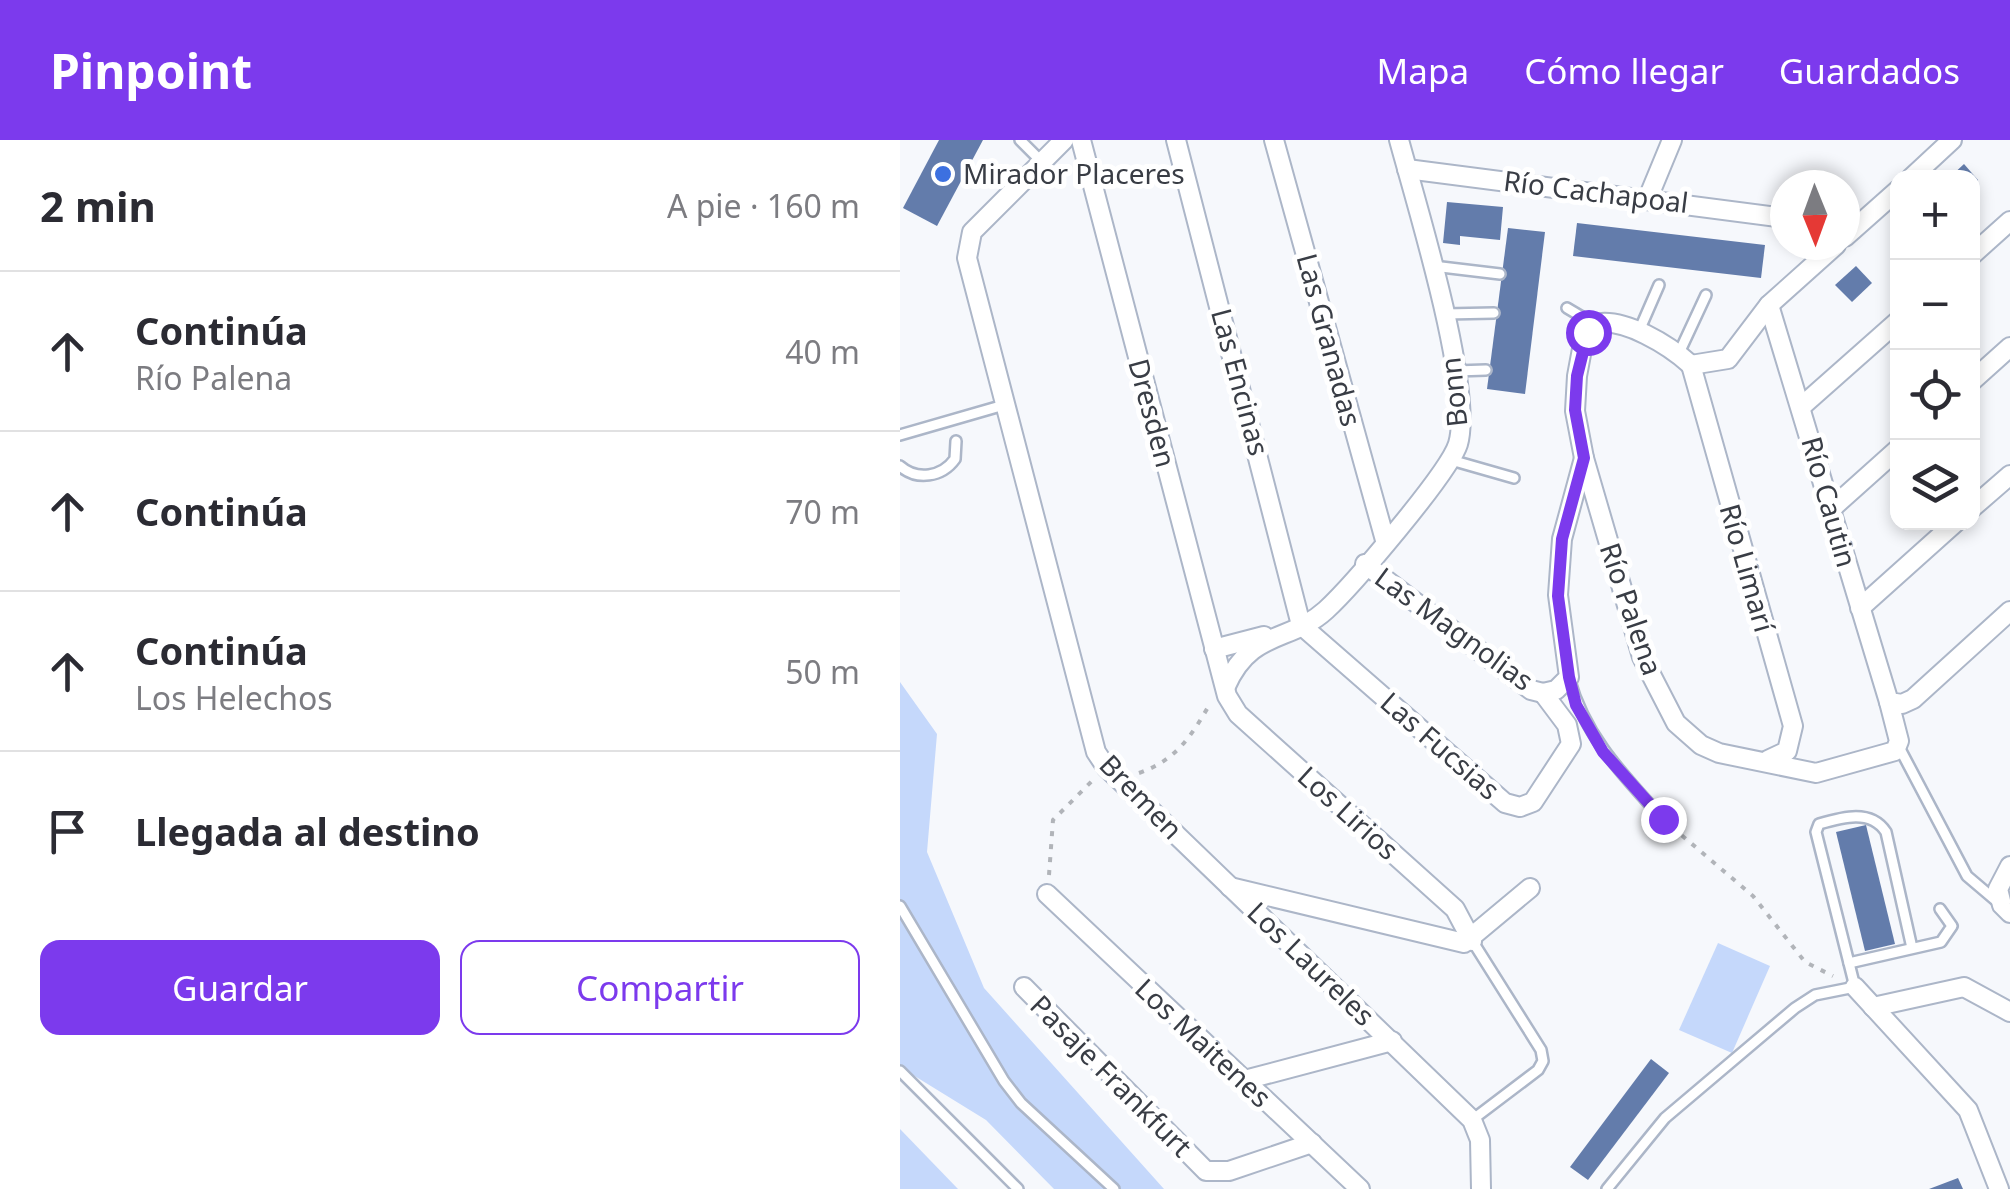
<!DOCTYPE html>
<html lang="es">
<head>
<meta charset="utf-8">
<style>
  :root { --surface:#fff; --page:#f7f7f7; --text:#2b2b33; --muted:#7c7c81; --line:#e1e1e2; --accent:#7c3aed }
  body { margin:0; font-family:"Noto Sans",sans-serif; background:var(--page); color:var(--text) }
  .controls { position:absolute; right:30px; top:30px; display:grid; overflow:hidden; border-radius:20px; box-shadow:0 5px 15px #0003 }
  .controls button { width:90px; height:90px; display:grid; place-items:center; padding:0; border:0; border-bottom:2px solid var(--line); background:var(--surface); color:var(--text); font:50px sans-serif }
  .compass { position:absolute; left:870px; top:30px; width:90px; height:90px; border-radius:50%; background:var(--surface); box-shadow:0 5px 15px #0003; rotate:179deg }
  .stop { position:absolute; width:30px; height:30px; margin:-22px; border:8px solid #7c3aed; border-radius:50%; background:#fff }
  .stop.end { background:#7c3aed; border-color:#fff; box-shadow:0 2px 10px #0008 }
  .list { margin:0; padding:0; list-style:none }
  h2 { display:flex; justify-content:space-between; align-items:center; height:130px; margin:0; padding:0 40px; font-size:42px }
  h2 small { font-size:32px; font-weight:400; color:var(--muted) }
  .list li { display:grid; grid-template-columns:65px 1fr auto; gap:30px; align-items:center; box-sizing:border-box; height:160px; padding:0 40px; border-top:2px solid var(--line) }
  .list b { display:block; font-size:38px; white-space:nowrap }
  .list p { margin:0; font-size:32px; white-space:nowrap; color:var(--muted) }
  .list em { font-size:32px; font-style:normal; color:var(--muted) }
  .actions { display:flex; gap:20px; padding:30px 40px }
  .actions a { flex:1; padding:22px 0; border:2px solid var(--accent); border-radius:20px; text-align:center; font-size:35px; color:var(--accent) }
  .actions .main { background:var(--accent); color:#fff }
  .icon { flex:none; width:55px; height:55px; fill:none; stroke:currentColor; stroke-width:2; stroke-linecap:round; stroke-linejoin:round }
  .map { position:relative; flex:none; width:1110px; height:1049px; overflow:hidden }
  header { display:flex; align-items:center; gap:60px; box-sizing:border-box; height:140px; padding:0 50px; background:var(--accent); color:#fff }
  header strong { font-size:48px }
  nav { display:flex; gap:55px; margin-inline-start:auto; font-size:35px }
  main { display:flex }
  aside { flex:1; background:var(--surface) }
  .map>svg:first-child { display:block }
</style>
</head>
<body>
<header>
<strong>Pinpoint</strong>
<nav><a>Mapa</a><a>Cómo llegar</a><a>Guardados</a></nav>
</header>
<main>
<aside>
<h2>2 min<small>A pie · 160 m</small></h2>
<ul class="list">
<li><svg class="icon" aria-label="ahead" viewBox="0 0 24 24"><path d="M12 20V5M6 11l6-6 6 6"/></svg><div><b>Continúa</b><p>Río Palena</p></div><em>40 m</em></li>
<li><svg class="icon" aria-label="ahead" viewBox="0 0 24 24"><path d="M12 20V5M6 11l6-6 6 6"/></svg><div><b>Continúa</b></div><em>70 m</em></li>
<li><svg class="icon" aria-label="ahead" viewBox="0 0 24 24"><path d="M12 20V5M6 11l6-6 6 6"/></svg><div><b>Continúa</b><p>Los Helechos</p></div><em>50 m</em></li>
<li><svg class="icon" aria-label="arrive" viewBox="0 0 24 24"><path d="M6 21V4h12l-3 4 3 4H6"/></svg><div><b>Llegada al destino</b></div></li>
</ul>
<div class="actions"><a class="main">Guardar</a><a>Compartir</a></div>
</aside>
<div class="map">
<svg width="1110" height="1049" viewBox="0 0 1110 1049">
  <rect width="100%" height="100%" fill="#f6f8fc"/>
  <g fill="#c5d8fb">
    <polygon points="0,542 37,594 27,712 84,848 264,1049 154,1049 86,980 0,927"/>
    <polygon points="818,803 870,826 832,913 779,890"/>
    <polygon points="0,989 58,1049 0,1049"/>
  </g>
  <g fill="#637cab">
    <polygon points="39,0 83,0 37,86 3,68"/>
    <polygon points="1064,24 1078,40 1072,46 1072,38 1049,38"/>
    <polygon points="547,62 603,67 600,100 560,96 560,105 543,103"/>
    <polygon points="677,83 865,105 861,138 673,116"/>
    <polygon points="608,88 645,92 625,254 587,249"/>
    <polygon points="956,126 972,143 952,162 935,145"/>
    <polygon points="966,685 995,804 965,811 936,692"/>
    <polygon points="751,919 769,933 688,1040 670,1027"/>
    <polygon points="1058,1038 1063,1049 1029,1049"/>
  </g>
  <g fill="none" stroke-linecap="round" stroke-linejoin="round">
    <defs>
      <g id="service">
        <polyline points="120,0 142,22"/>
        <polyline points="533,126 600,134"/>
        <polyline points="667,168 694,184"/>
        <polyline points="545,174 594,173"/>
        <polyline points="739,191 759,145"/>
        <polyline points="779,213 806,155"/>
        <polyline points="556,231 586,230"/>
        <polyline points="0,295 104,265"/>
        <polyline points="551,320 614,338"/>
        <path d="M0,326C17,341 42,337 55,319L56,301"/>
        <path d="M669,538C685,597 723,635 763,679"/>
        <polyline points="999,607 1067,736 1100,764"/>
        <polyline points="0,766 104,941 121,963 214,1049"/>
        <polyline points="949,823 1041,802 1052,786 1040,769"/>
        <polyline points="0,931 118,1049"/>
        <polyline points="572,980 638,930 643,921 641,910 573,802"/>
        <path d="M707,1049L765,978L895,868L915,855L955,847L916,692L919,684C943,677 971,669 986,692L1012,808"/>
      </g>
      <g id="minor">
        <polyline points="164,0 72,92 67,118 196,612 206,627 572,980 580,1000 581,1049"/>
        <polyline points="181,0 327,556 338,574 555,769 572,801"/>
        <polyline points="276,0 401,485 605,663 620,667 633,662 671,604 667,585 643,553"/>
        <polyline points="374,0 485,400"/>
        <polyline points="507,29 885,78"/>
        <polyline points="1011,38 1052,0"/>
        <polyline points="748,58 772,0"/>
        <polyline points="945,97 998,50"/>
        <polyline points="1072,115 1110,81"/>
        <polyline points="869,165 989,562 1002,564 1013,559 1110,471"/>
        <path d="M791,225C770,206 723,176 694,184L682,209L677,236L675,271L684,318L742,517L776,583L801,605L819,613L916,633L995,611L999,601L989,562"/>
        <polyline points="791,225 893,586 887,611 868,620"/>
        <polyline points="791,225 828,219 869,165 936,105"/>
        <polyline points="1072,241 1110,207"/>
        <polyline points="902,266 998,181"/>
        <polyline points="1072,368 1110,335"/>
        <polyline points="931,369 998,309"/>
        <polyline points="465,424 631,550 643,553"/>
        <polyline points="960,468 1056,382"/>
        <polyline points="314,509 364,496"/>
        <path d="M326,546C351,489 390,503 426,470C451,447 549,333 558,304C574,250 516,63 499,0"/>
        <polyline points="643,553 656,550 669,537 658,455 662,399 684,318"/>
        <polyline points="1110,726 1098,749 1102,765 1110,773"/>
        <polyline points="330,747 564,803 630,748"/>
        <polyline points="147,754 460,1049"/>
        <polyline points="124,847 306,1031 329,1031 412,1003"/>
        <polyline points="955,847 1068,970 1099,1049"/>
        <polyline points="973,867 1064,847 1110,872"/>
        <polyline points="341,941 492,901"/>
      </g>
    </defs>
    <use href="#service" stroke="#acb6c8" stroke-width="14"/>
    <use href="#minor" stroke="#acb6c8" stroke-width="22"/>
    <g stroke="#b1b4b9" stroke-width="4" stroke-dasharray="5 8" stroke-linecap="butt">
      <path d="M239,633C277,620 292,595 311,562"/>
      <polyline points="772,687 853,756 905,822 933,836"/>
      <polyline points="149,735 153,680 192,641"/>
    </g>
    <use href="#service" stroke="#fff" stroke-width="9"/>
    <use href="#minor" stroke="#fff" stroke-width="18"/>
  </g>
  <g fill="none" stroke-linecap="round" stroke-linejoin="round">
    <polyline stroke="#7c3aed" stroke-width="12" points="688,192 677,236 675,270 684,318 662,399 658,456 669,537 676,565 703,612 763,679"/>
  </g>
  <circle fill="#3c70e0" stroke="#fff" stroke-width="4" cx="43" cy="34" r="10"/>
  <g text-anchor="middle" stroke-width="10" stroke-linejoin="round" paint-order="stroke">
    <g font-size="28" fill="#393d45" stroke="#fff" text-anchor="start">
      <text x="63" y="44">Mirador Placeres</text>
    </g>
    <g font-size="28" fill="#393d45" stroke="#fff">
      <text transform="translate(696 52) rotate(7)" y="10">Río Cachapoal</text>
      <text transform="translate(429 200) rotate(75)" y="10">Las Granadas</text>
      <text transform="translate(340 242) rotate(75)" y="10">Las Encinas</text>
      <text transform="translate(554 252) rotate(-96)" y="10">Bonn</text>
      <text transform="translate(252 273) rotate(75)" y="10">Dresden</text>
      <text transform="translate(929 362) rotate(74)" y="10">Río Cautin</text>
      <text transform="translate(847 428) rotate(74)" y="10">Río Limarí</text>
      <text transform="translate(731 469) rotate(71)" y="10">Río Palena</text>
      <text transform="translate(554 489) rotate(36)" y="10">Las Magnolias</text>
      <text transform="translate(540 606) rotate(41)" y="10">Las Fucsias</text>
      <text transform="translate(241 657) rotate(46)" y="10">Bremen</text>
      <text transform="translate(448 673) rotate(42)" y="10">Los Lirios</text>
      <text transform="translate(411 824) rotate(44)" y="10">Los Laureles</text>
      <text transform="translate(303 903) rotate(43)" y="10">Los Maitenes</text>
      <text transform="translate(211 936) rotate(45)" y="10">Pasaje Frankfurt</text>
    </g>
  </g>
</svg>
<div class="controls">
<button>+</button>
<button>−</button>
<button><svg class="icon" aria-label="locate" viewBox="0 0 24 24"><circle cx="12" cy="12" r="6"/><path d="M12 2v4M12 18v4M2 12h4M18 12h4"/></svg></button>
<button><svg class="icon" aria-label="layers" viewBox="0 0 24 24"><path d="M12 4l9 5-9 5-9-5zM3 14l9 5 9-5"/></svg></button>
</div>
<svg class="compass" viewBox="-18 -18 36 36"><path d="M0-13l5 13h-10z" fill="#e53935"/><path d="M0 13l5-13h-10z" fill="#7c7c81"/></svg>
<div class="stop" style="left:688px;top:192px"></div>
<div class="stop end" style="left:763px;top:679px"></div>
</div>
</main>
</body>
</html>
